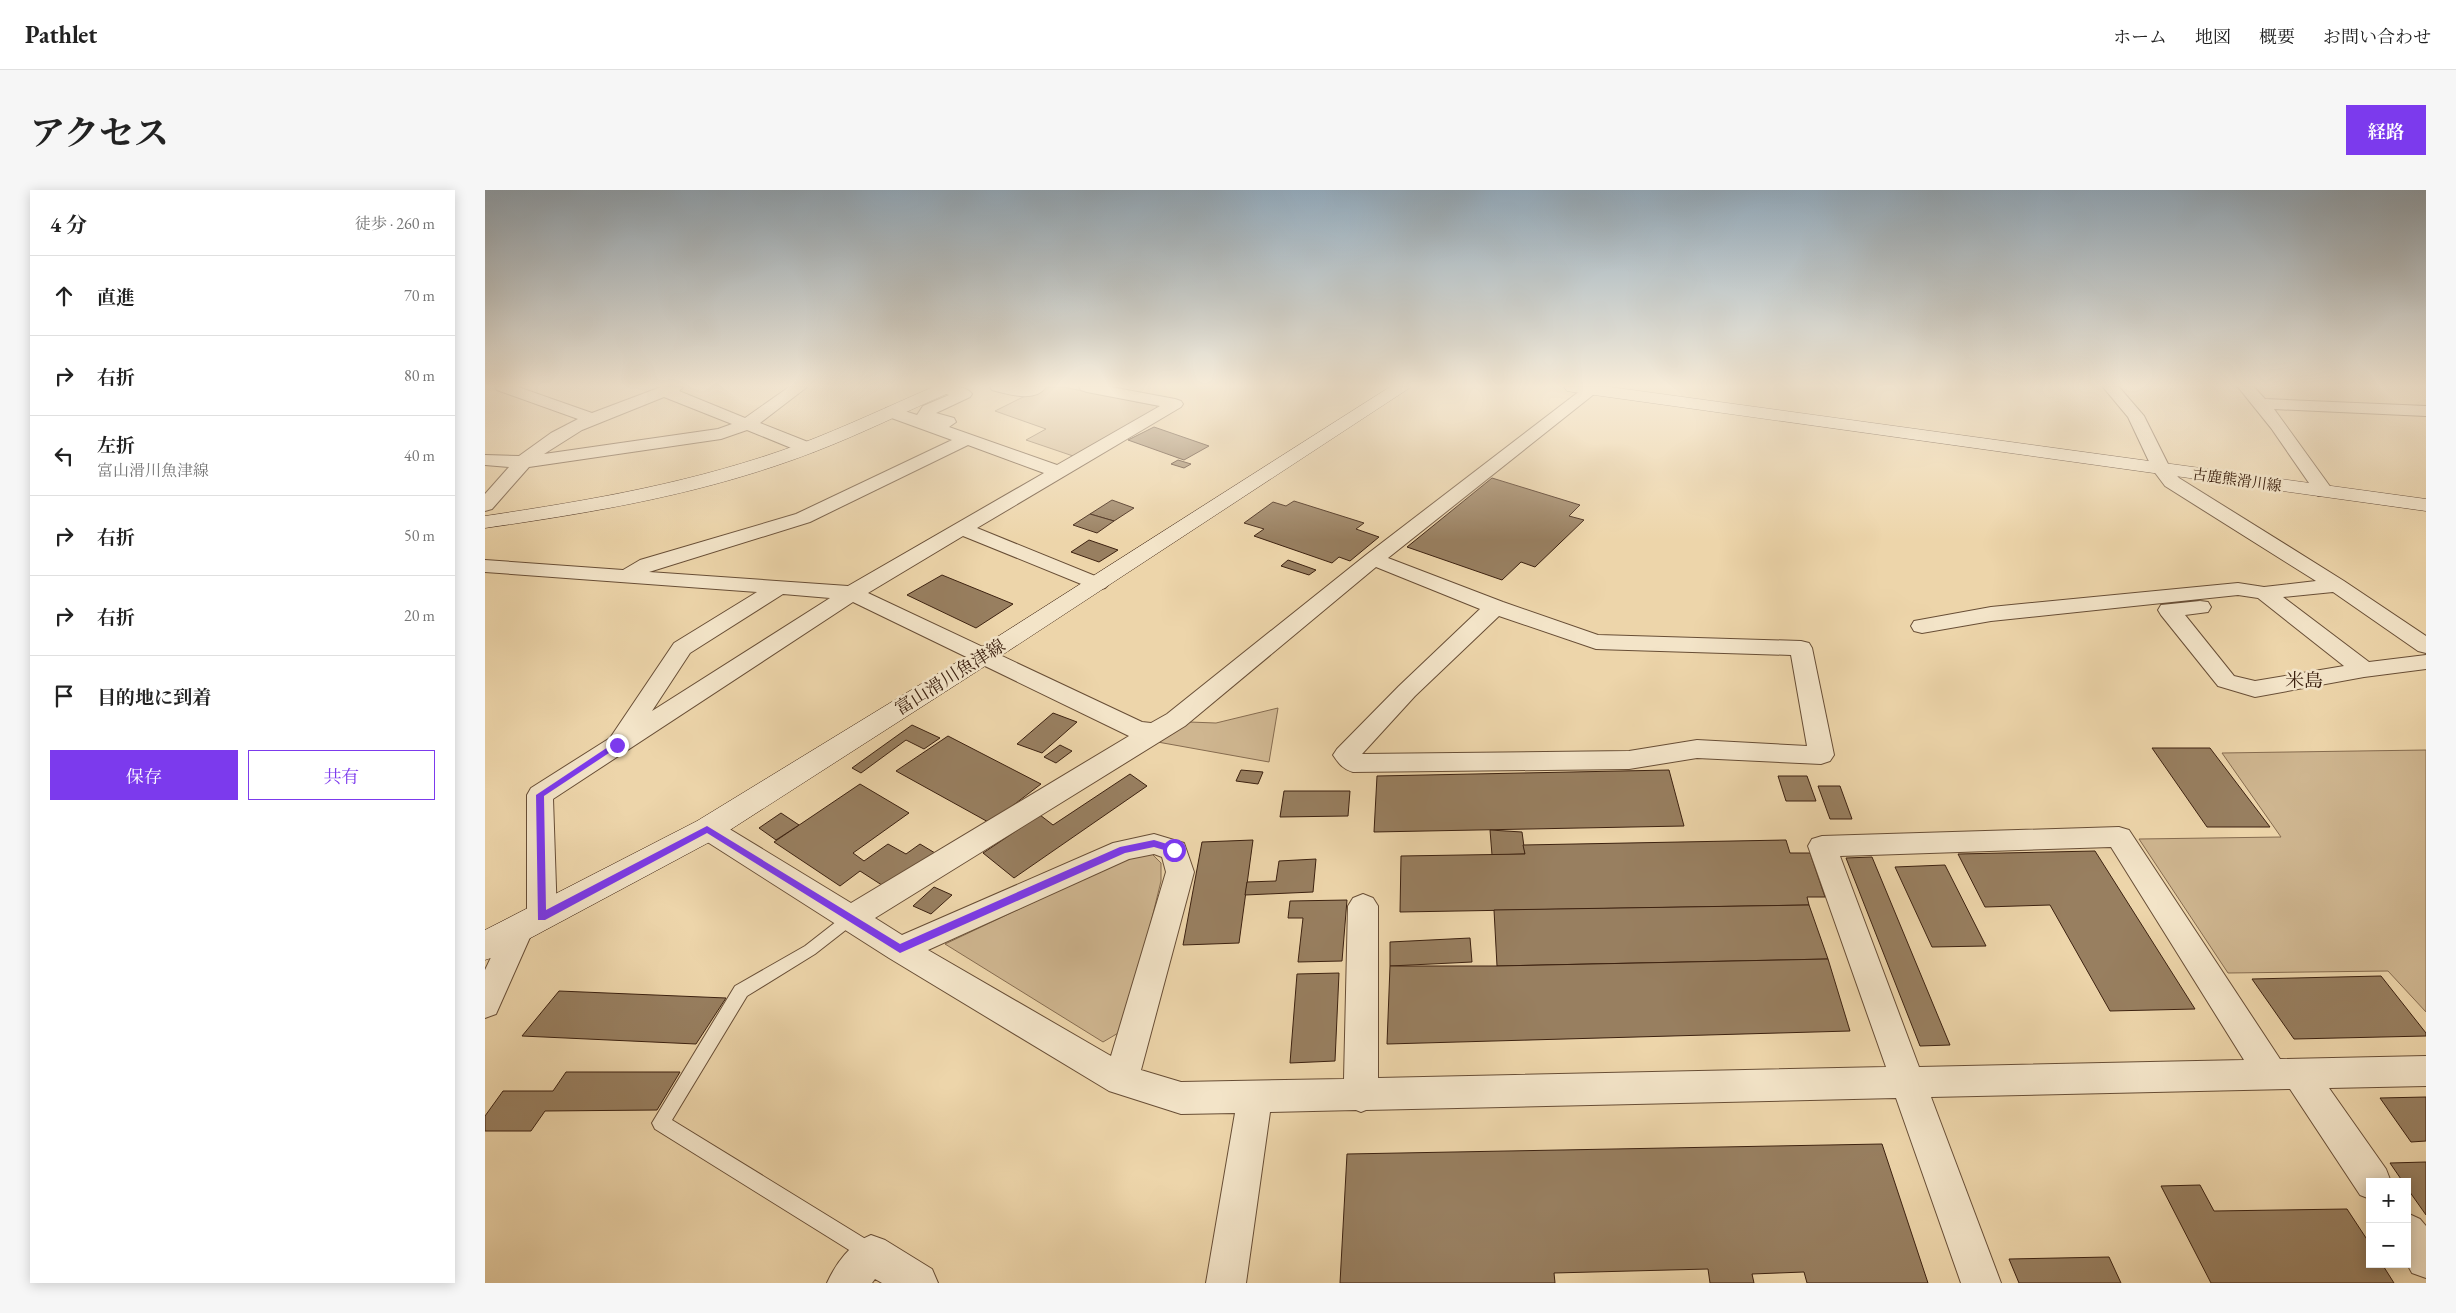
<!DOCTYPE html>
<html lang="ja">
<head>
<meta charset="utf-8">
<style>
  :root { --surface:#fff; --page:#f6f6f6; --text:#222; --muted:#767676; --line:#e0e0e0; --accent:#7c3aed }
  body { margin:0; font-family:"EB Garamond","Noto Serif JP",serif; background:var(--page); color:var(--text) }
  .controls { position:absolute; right:15px; bottom:15px; display:grid; overflow:hidden; border-radius:0px; box-shadow:0 2px 12px #0003 }
  .controls button { width:45px; height:45px; display:grid; place-items:center; padding:0; border:0; border-bottom:1px solid var(--line); background:var(--surface); color:var(--text); font:25px sans-serif }
  .stop { position:absolute; width:15px; height:15px; margin:-11px; border:4px solid #7c3aed; border-radius:50%; background:#fff }
  .stop.end { background:#7c3aed; border-color:#fff; box-shadow:0 1px 5px #0008 }
  .list { margin:0; padding:0; list-style:none }
  h2 { display:flex; justify-content:space-between; align-items:center; height:65px; margin:0; padding:0 20px; font-size:21px }
  h2 small { font-size:16px; font-weight:400; color:var(--muted) }
  .list li { display:grid; grid-template-columns:32px 1fr auto; gap:15px; align-items:center; box-sizing:border-box; height:80px; padding:0 20px; border-top:1px solid var(--line) }
  .list b { display:block; font-size:19px; white-space:nowrap }
  .list p { margin:0; font-size:16px; white-space:nowrap; color:var(--muted) }
  .list em { font-size:16px; font-style:normal; color:var(--muted) }
  .actions { display:flex; gap:10px; padding:15px 20px }
  .actions a { flex:1; padding:11px 0; border:1px solid var(--accent); border-radius:0px; text-align:center; font-size:18px; color:var(--accent) }
  .actions .main { background:var(--accent); color:#fff }
  .icon { flex:none; width:28px; height:28px; fill:none; stroke:currentColor; stroke-width:2; stroke-linecap:round; stroke-linejoin:round }
  .map { position:relative; flex:none; width:1941px; height:1093px; overflow:hidden; border-radius:0px }
  header { display:flex; align-items:center; gap:30px; box-sizing:border-box; height:70px; padding:0 25px; background:var(--surface); border-bottom:1px solid var(--line) }
  header strong { font-size:24px }
  nav { display:flex; gap:28px; margin-inline-start:auto; font-size:18px }
  .intro { display:flex; align-items:center; justify-content:space-between; box-sizing:border-box; height:120px; padding:0 30px }
  h1 { margin:0; font-size:35px }
  .button { padding:12px 22px; border-radius:0px; background:var(--accent); color:#fff; font-size:18px; font-weight:700 }
  main { display:flex; gap:30px; padding:0 30px }
  aside { flex:1; background:var(--surface); border-radius:0px; box-shadow:0 2px 12px #0003 }
  .map>svg:first-child { display:block }
</style>
</head>
<body>
<header>
<strong>Pathlet</strong>
<nav><a>ホーム</a><a>地図</a><a>概要</a><a>お問い合わせ</a></nav>
</header>
<div class="intro"><h1>アクセス</h1><a class="button">経路</a></div>
<main>
<aside>
<h2>4 分<small>徒歩 · 260 m</small></h2>
<ul class="list">
<li><svg class="icon" aria-label="ahead" viewBox="0 0 24 24"><path d="M12 20V5M6 11l6-6 6 6"/></svg><div><b>直進</b></div><em>70 m</em></li>
<li><svg class="icon" aria-label="right" viewBox="0 0 24 24"><path d="M7 20v-9h11M14 6l5 5-5 5"/></svg><div><b>右折</b></div><em>80 m</em></li>
<li><svg class="icon" aria-label="left" viewBox="0 0 24 24"><path d="M17 20v-9H6M10 6l-5 5 5 5"/></svg><div><b>左折</b><p>富山滑川魚津線</p></div><em>40 m</em></li>
<li><svg class="icon" aria-label="right" viewBox="0 0 24 24"><path d="M7 20v-9h11M14 6l5 5-5 5"/></svg><div><b>右折</b></div><em>50 m</em></li>
<li><svg class="icon" aria-label="right" viewBox="0 0 24 24"><path d="M7 20v-9h11M14 6l5 5-5 5"/></svg><div><b>右折</b></div><em>20 m</em></li>
<li><svg class="icon" aria-label="arrive" viewBox="0 0 24 24"><path d="M6 21V4h12l-3 4 3 4H6"/></svg><div><b>目的地に到着</b></div></li>
</ul>
<div class="actions"><a class="main">保存</a><a>共有</a></div>
</aside>
<div class="map">
<svg width="1941" height="1093" viewBox="0 0 1941 1093">
  <rect width="100%" height="100%" fill="#edd5aa"/>
  <filter id="stains"><feTurbulence type="fractalNoise" baseFrequency=".004" numOctaves="4"/><feColorMatrix values="0 0 0 0 .2 0 0 0 0 .09 0 0 0 0 .02 0 0 0 .5 -.17"/></filter>
  <radialGradient id="worn" r=".72"><stop offset=".6" stop-color="#630" stop-opacity="0"/><stop offset="1" stop-color="#630" stop-opacity=".3"/></radialGradient>
  <g fill="#cfb690" stroke="#866c50">
    <polygon points="558,197 578,197 672,216 671,220 591,267 541,250 561,239 510,221"/>
    <polygon points="793,518 784,572 667,551 689,543 704,532 731,533"/>
    <polygon points="1941,560 1941,822 1903,781 1743,783 1654,649 1796,647 1737,563"/>
    <polygon points="651,664 667,664 676,673 676,691 640,839 618,852 460,754"/>
  </g>
  <g fill="#987f60" stroke="#3c2110">
    <polygon points="669,237 724,256 699,270 643,250"/>
    <polygon points="693,270 706,274 699,278 686,274"/>
    <polygon points="1007,288 1095,315 1084,326 1099,330 1050,377 1036,372 1017,390 922,357"/>
    <polygon points="627,310 649,318 629,331 605,324"/>
    <polygon points="809,311 879,333 871,339 894,347 865,371 854,367 847,373 769,346 779,339 759,333 788,312 801,316"/>
    <polygon points="605,324 629,331 612,343 588,335"/>
    <polygon points="604,350 633,360 614,372 586,362"/>
    <polygon points="803,370 831,380 824,385 796,376"/>
    <polygon points="457,385 528,414 491,438 422,405"/>
    <polygon points="568,523 592,532 557,563 532,554"/>
    <polygon points="427,535 455,548 439,559 421,550 376,583 367,578"/>
    <polygon points="463,546 556,594 505,633 411,581"/>
    <polygon points="575,555 587,561 571,573 559,567"/>
    <polygon points="1667,558 1725,558 1785,637 1722,637"/>
    <polygon points="756,580 778,582 773,594 751,591"/>
    <polygon points="1184,580 1199,636 889,642 892,586"/>
    <polygon points="645,584 662,596 529,688 498,663 555,625 568,635"/>
    <polygon points="1293,586 1322,586 1331,611 1301,611"/>
    <polygon points="375,594 424,623 368,663 379,671 403,654 421,664 435,654 450,663 403,699 375,681 355,696 289,652"/>
    <polygon points="1333,596 1355,596 1367,629 1345,629"/>
    <polygon points="799,601 865,601 863,626 795,627"/>
    <polygon points="296,623 314,635 291,650 274,638"/>
    <polygon points="1005,640 1037,642 1040,664 1007,665"/>
    <polygon points="768,650 754,753 698,755 717,652"/>
    <polygon points="1301,650 1305,663 1325,663 1340,707 1322,707 1324,715 915,722 916,666 1040,664 1038,655"/>
    <polygon points="1610,661 1710,819 1625,821 1565,715 1500,717 1473,664"/>
    <polygon points="1387,667 1465,855 1435,856 1361,668"/>
    <polygon points="831,669 828,702 760,705 762,692 791,691 794,671"/>
    <polygon points="1460,675 1501,756 1447,757 1410,677"/>
    <polygon points="449,697 467,705 446,724 428,716"/>
    <polygon points="862,710 857,771 813,772 818,728 803,728 805,711"/>
    <polygon points="1324,715 1343,769 1012,776 1009,720"/>
    <polygon points="985,748 987,772 905,776 905,752"/>
    <polygon points="1343,769 1365,841 902,854 905,776 1012,776"/>
    <polygon points="854,783 850,871 805,873 812,784"/>
    <polygon points="1896,786 1941,843 1941,846 1809,849 1767,789"/>
    <polygon points="74,801 241,808 211,854 37,846"/>
    <polygon points="81,882 195,882 172,920 60,921 46,941 0,941 0,926 18,901 68,901"/>
    <polygon points="1941,907 1941,951 1926,952 1895,908"/>
    <polygon points="1397,954 1443,1093 1322,1093 1319,1082 1267,1084 1269,1093 1225,1093 1223,1079 1069,1083 1070,1093 855,1093 862,964"/>
    <polygon points="1941,972 1941,1025 1922,998 1922,992 1918,992 1905,973"/>
    <polygon points="1715,995 1729,1021 1862,1019 1885,1054 1885,1074 1897,1074 1909,1093 1726,1093 1676,996"/>
    <polygon points="1624,1067 1636,1093 1534,1093 1524,1069"/>
  </g>
  <g fill="none" stroke-linecap="round" stroke-linejoin="round">
    <defs>
      <polygon id="lane" points="366,722 371,724 373,728 371,732 330,764 262,806 187,930 392,1056 395,1063 392,1070 385,1073 170,939 167,933 250,796 320,756 361,724"/>
      <g id="street">
        <path d="M10,197H33L107,223L176,197H198L194,201L260,228L304,197H322L275,233L328,254L331,258L328,262H316L262,240L236,249L44,277L7,319L0,321V304L24,277L0,275V265L34,266L66,243L93,229L12,200ZM179,207L247,234L233,239L59,264L97,240Z"/>
        <path d="M451,197C462,197 480,194 487,204L485,207L451,223L469,228L471,232L464,237L572,275L675,216L602,202L596,200L594,197H626L690,209L696,211L698,214L696,217L492,338L620,390L624,394L620,398L613,400L606,398L478,346L383,403L657,532L666,533L682,524L881,365L1100,197H1118L903,368L1018,412L1113,445L1316,451L1324,453L1327,458L1349,565L1345,571L1336,574L1212,568L1144,579L868,582C858,579 854,574 848,565L852,559L914,496L995,419L891,377L700,536L390,728L417,745L628,653L669,644L699,653L709,682L656,880L696,892L859,889L863,716L868,708L878,704L888,708L893,716V888L1401,877L1323,656L1327,649L1337,646L1634,637L1644,640L1795,869L1941,866V896L1844,898L1901,979L1906,992H1885V1009L1875,1005L1805,899L1446,907L1516,1093H1476L1411,908L881,920L876,922L871,920L785,922L761,1093H721L750,923L696,924L624,901L404,768L213,646L209,639L213,632L223,629L233,632L366,713L644,546L368,412L68,609L72,727L67,735L57,739L50,736L11,824L0,828V780L24,729L35,725L42,727V605L46,598L125,548L189,453L272,402L0,382V370L138,380L155,370L311,324L467,250L401,226L399,222L401,218L407,217L432,225L438,216L464,205L452,201ZM483,255L559,283L363,396L164,382L325,332ZM298,404L345,408L167,521L205,463ZM1014,426L1111,459L1306,465L1322,556L1212,550L1144,561L877,564L930,506ZM1626,657L1759,870L1434,877L1355,666ZM669,664L677,667L681,682L626,866L443,760L644,669Z"/>
        <path d="M505,197H561C550,213 523,204 507,200Z"/>
        <polygon points="1618,197 1634,197 1659,226 1685,278 1694,288 1859,391 1941,446 1941,463 1933,461 1848,402 1798,407 1884,472 1941,465 1941,479 1879,487 1770,507 1733,496 1676,425 1673,420 1676,415 1715,411 1723,412 1726,417 1723,422 1700,425 1749,486 1770,491 1859,476 1773,408 1753,405 1506,431 1437,443 1429,441 1426,436 1429,431 1506,417 1753,393 1779,397 1831,391 1680,296 1668,280 1643,227"/>
        <polygon points="1753,197 1769,197 1780,209 1941,216 1941,226 1789,219 1849,302 1847,306 1833,306 1786,238"/>
        <polygon points="1922,1023 1935,1029 1941,1036 1941,1088 1927,1083 1922,1074"/>
        <path d="M386,1045L400,1050L447,1079L453,1093H397L390,1089L387,1093H342C351,1073 366,1053 386,1045Z"/>
      </g>
      <g id="secondary">
        <path d="M448,197H471L468,201C422,221 376,244 329,262C223,303 112,322 0,338V326C108,310 212,292 315,254C360,237 404,216 448,197Z"/>
        <polygon points="905,197 926,197 508,471 234,647 12,766 0,770 0,740 212,631 490,461"/>
        <polygon points="1079,197 1125,197 1941,309 1941,321 1088,202 1082,201"/>
      </g>
    </defs>
    <use href="#lane" stroke="#684e36" stroke-width="2"/>
    <use href="#street" stroke="#684e36" stroke-width="2"/>
    <use href="#secondary" stroke="#3c2110" stroke-width="1"/>
    <use href="#lane" fill="#f3e4c8" fill-rule="evenodd"/>
    <use href="#street" fill="#f3e4c8" fill-rule="evenodd"/>
    <use href="#secondary" fill="#f3e4c8" fill-rule="evenodd"/>
  </g>
  <linearGradient id="sky" x2="0" y2="1"><stop stop-color="#92a9ba"/><stop offset="0.56" stop-color="#f7ecd9"/><stop offset="1" stop-color="#f7ecd9" stop-opacity="0"/></linearGradient>
  <rect width="1941" height="350" fill="url(#sky)"/>
  <polygon fill="#7c3aed" points="129,553 136,555 59,606 61,720 222,636 415,754 635,657 669,650 692,657 693,660 689,663 669,657 640,663 415,763 222,643 60,730 53,730 51,605"/>
  <g text-anchor="middle" stroke-width="5" stroke-linejoin="round" paint-order="stroke">
    <g font-size="15" fill="#3c2110" stroke="#f3e4c8">
      <text transform="translate(1752 290) rotate(8)" y="5">古鹿熊滑川線</text>
    </g>
    <g font-size="18" fill="#3c2110" stroke="#f3e4c8">
      <text transform="translate(465 487) rotate(-32)" y="6">富山滑川魚津線</text>
    </g>
    <g font-size="19" fill="#3c2110" stroke="#f3e4c8">
      <text x="1819" y="497">米島</text>
    </g>
  </g>
  <rect width="100%" height="100%" filter="url(#stains)"/>
  <rect width="100%" height="100%" fill="url(#worn)"/>
</svg>
<div class="controls">
<button>+</button>
<button>−</button>
</div>
<div class="stop" style="left:689px;top:660px"></div>
<div class="stop end" style="left:132px;top:555px"></div>
</div>
</main>
</body>
</html>
